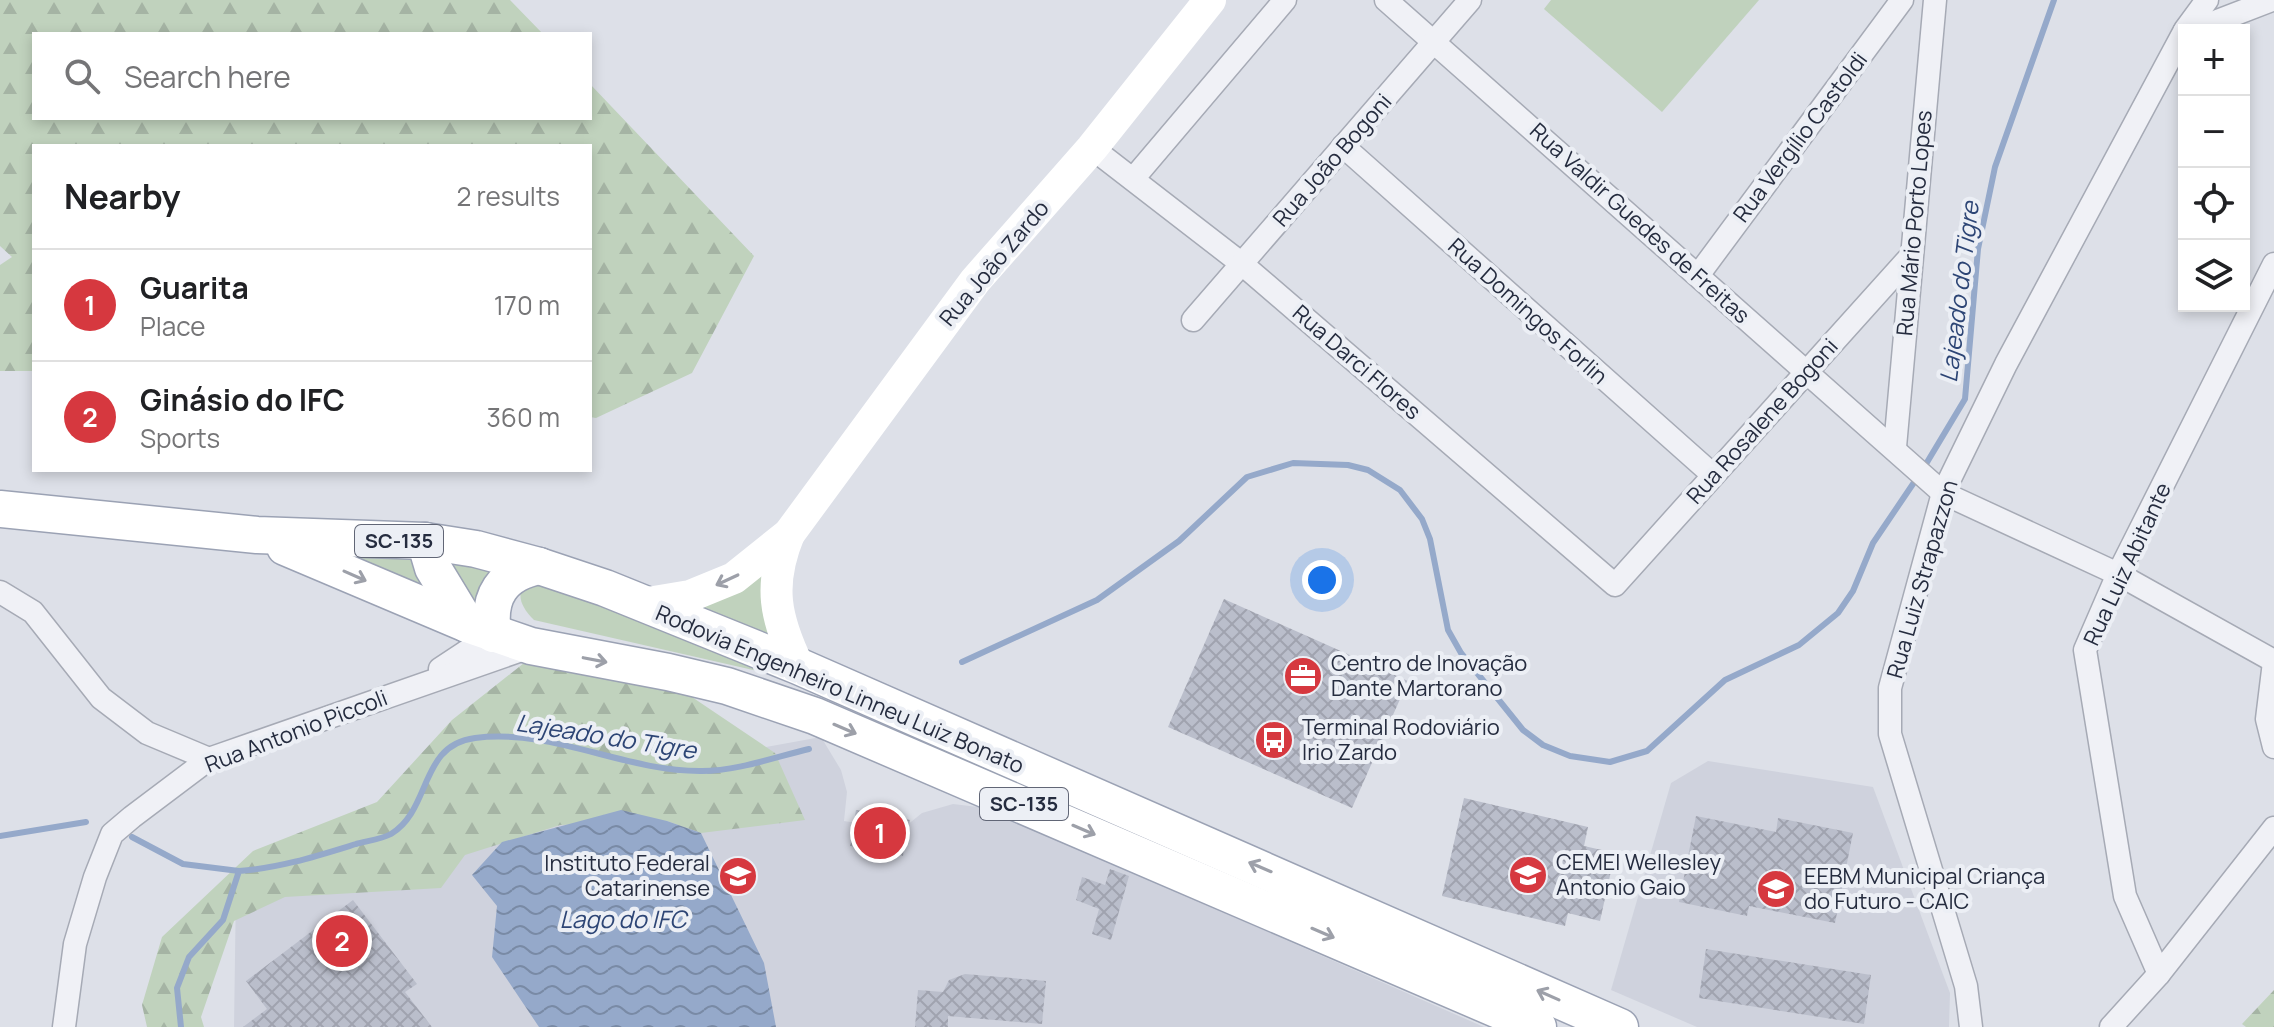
<!DOCTYPE html>
<html lang="en">
<head>
<meta charset="utf-8">
<style>
  :root { --surface:#fff; --page:#f2f2f2; --text:#202124; --muted:#757577; --line:#e0e0e0; --accent:#d6383f }
  body { margin:0; font-family:Manrope,sans-serif; background:var(--page); color:var(--text) }
  .controls { position:absolute; right:24px; top:24px; display:grid; overflow:hidden; border-radius:0px; box-shadow:0 4px 12px #0003 }
  .controls button { width:72px; height:72px; display:grid; place-items:center; padding:0; border:0; border-bottom:2px solid var(--line); background:var(--surface); color:var(--text); font:40px sans-serif }
  .you { position:absolute; left:1322px; top:580px; width:28px; height:28px; margin:-20px; border:6px solid #fff; border-radius:50%; background:#1a73e8; box-shadow:0 0 0 12px #1a73e833 }
  .badge { display:grid; place-items:center; width:52px; height:52px; border-radius:50%; background:var(--accent); color:#fff; font-size:26px; font-weight:700 }
  .pin { position:absolute; translate:-50% -50%; border:4px solid #fff; box-shadow:0 2px 8px #0006 }
  .list { margin:0; padding:0; list-style:none }
  h2 { display:flex; justify-content:space-between; align-items:center; height:104px; margin:0; padding:0 32px; font-size:34px }
  h2 small { font-size:26px; font-weight:400; color:var(--muted) }
  .list li { display:grid; grid-template-columns:52px 1fr auto; gap:24px; align-items:center; box-sizing:border-box; height:112px; padding:0 32px; border-top:2px solid var(--line) }
  .list b { display:block; font-size:30px; white-space:nowrap }
  .list p { margin:0; font-size:26px; white-space:nowrap; color:var(--muted) }
  .list em { font-size:26px; font-style:normal; color:var(--muted) }
  .icon { flex:none; width:44px; height:44px; fill:none; stroke:currentColor; stroke-width:2; stroke-linecap:round; stroke-linejoin:round }
  .map { position:relative; flex:none; width:2274px; height:1027px; overflow:hidden }
  .search { position:absolute; background:var(--surface); box-shadow:0 4px 12px #0003; left:32px; top:32px; width:560px; height:88px; display:flex; align-items:center; gap:20px; box-sizing:border-box; padding:0 28px; border-radius:0px; color:var(--muted); font-size:30px }
  .panel { position:absolute; background:var(--surface); box-shadow:0 4px 12px #0003; left:32px; top:144px; width:560px; height:328px; border-radius:0px }
  .map>svg:first-child { display:block }
</style>
</head>
<body>
<div class="map">
<svg width="2274" height="1027" viewBox="0 0 2274 1027">
  <defs>
    <pattern id="forest-firs" width="22" height="20" patternUnits="userSpaceOnUse" patternTransform="scale(2)"><rect width="22" height="20" fill="#c0d2bd"/><path d="M5 1l3.5 6h-7zM16 11l3.5 6h-7z" fill="#a5b4a4"/></pattern>
    <pattern id="water-waves" width="16" height="10" patternUnits="userSpaceOnUse" patternTransform="scale(2)"><rect width="16" height="10" fill="#95a9ca"/><path d="M0 5q4-4 8 0t8 0" fill="none" stroke="#798aa5"/></pattern>
    <pattern id="building-cross-hatch" width="8" height="8" patternUnits="userSpaceOnUse" patternTransform="scale(2)"><rect width="8" height="8" fill="#babecb"/><path d="M0 0l8 8M0 8l8-8" fill="none" stroke="#a0a3af"/></pattern>
  </defs>
  <rect width="100%" height="100%" fill="#dde0e8"/>
  <g fill="#cfd2dd">
    <polygon points="821,737 841,770 847,792 844,821 901,830 922,813 953,804 986,808 1484,1027 234,1027 236,888 517,793"/>
    <polygon points="1708,761 1873,787 1950,993 1949,1027 1697,1027 1611,990 1671,783"/>
  </g>
  <g fill="#c0d2bd">
    <polygon points="1551,0 1759,0 1662,112 1544,9"/>
    <polygon points="440,547 508,560 490,600 472,604"/>
    <polygon points="418,548 431,595 322,549"/>
    <polygon points="766,571 778,646 686,603"/>
    <path d="M530,577L771,674L534,620C520,606 514,592 530,577Z"/>
  </g>
  <g fill="url(#forest-firs)">
    <polygon points="0,0 510,0 543,34 34,34 34,118 590,118 590,84 754,256 692,373 596,418 590,417 590,146 34,146 34,371 0,371 0,265 12,257 0,246"/>
    <polygon points="524,663 683,691 775,753 805,820 701,833 667,821 560,825 465,855 441,888 285,897 234,921 201,1017 204,1027 147,1027 142,1005 162,937 253,851 377,802 452,720"/>
    <polygon points="2274,990 2274,1027 2246,1027 2242,1024"/>
  </g>
  <polygon fill="url(#water-waves)" points="621,810 667,821 701,833 764,963 776,1027 539,1027 492,957 497,906 472,875 502,842"/>
  <g fill="none" stroke-linecap="round" stroke-linejoin="round">
    <g stroke="#95a9ca" stroke-width="6">
      <polyline points="1923,469 1965,399 1978,249 1995,167 2054,0"/>
      <polyline points="962,662 1097,600 1179,541 1247,477 1293,463 1348,465 1368,470 1400,490 1422,519 1430,539 1448,630 1461,653 1523,730 1543,745 1570,756 1610,762 1647,751 1725,680 1799,645 1838,613 1853,591 1873,543 1917,478"/>
      <polyline points="0,836 86,822"/>
      <polyline points="132,837 183,864 239,871"/>
      <path d="M181,1027L177,988L189,957L223,920L239,871C280,868 317,856 356,844C367,841 382,839 391,834C432,809 419,745 475,738C553,728 625,772 702,771C737,771 775,757 809,749"/>
    </g>
  </g>
  <g fill="url(#building-cross-hatch)">
    <polygon points="1224,599 1408,681 1352,808 1168,727"/>
    <polygon points="1464,798 1588,827 1584,846 1615,853 1600,921 1568,913 1565,926 1442,896"/>
    <polygon points="856,810 910,820 903,856 850,846"/>
    <polygon points="1696,816 1776,832 1778,818 1853,833 1835,923 1749,906 1747,916 1679,902"/>
    <polygon points="1110,869 1129,876 1111,940 1092,934 1099,909 1076,900 1082,877 1105,885"/>
    <polygon points="353,900 417,984 405,992 432,1027 243,1027 267,1009 246,981"/>
    <polygon points="1706,949 1871,975 1864,1024 1699,998"/>
    <polygon points="965,974 1046,981 1042,1024 948,1016 948,1027 915,1027 918,990 943,992 949,980"/>
  </g>
  <g fill="none" stroke-linecap="round" stroke-linejoin="round">
    <defs>
      <g id="street">
        <polyline points="1386,0 1943,493 2118,574 2274,661"/>
        <polyline points="2185,30 2207,0"/>
        <polyline points="2194,30 2272,0"/>
        <polyline points="1343,146 1713,475"/>
        <polyline points="1092,148 1242,264 1615,585 1910,257"/>
        <polyline points="1133,179 1285,0"/>
        <polyline points="1699,274 1902,0"/>
        <polyline points="1193,320 1470,0"/>
        <polyline points="1895,447 1935,0"/>
        <polyline points="0,592 33,612 101,698 147,733 209,759"/>
        <polyline points="2274,662 2267,719 2274,747"/>
        <polyline points="440,669 493,634"/>
        <polyline points="2159,974 2125,896 2085,650 2118,574 2274,264"/>
        <polyline points="64,1027 75,944 95,877 112,834 132,817 209,759 530,647"/>
        <polyline points="1971,1027 1966,986 1890,734 1890,688 1943,493 2006,364 2184,32"/>
        <polyline points="2111,1027 2159,974 2274,828"/>
      </g>
      <g id="primary">
        <polyline points="0,509 257,535 425,541 476,549 539,566 605,588 798,666 1620,1027"/>
        <polyline points="425,541 433,568 467,624"/>
        <polyline points="285,547 467,624 531,646 668,672 727,686 815,716 1538,1027"/>
        <path d="M493,634C487,596 502,574 539,566"/>
      </g>
    </defs>
    <use href="#street" stroke="#a6aab5" stroke-width="25"/>
    <use href="#primary" stroke="#9ba2b4" stroke-width="39"/>
    <use href="#street" stroke="#f0f1f6" stroke-width="22"/>
    <g stroke="#fff" stroke-width="32">
      <path d="M789,534C768,585 775,618 798,666"/>
      <polyline points="642,604 690,596 734,578 789,534 975,281 1092,148 1210,0"/>
    </g>
    <use href="#primary" stroke="#fff" stroke-width="36"/>
  </g>
  <defs><path id="oneway-shaft" d="M-6 0H5M1.5-3L5.5 0L1.5 3" fill="none" stroke-width="1.6" stroke-linecap="round" stroke-linejoin="round" transform="scale(2)"/></defs>
  <g stroke="#9da0a9">
    <use href="#oneway-shaft" transform="translate(355 576) rotate(24)"/>
    <use href="#oneway-shaft" transform="translate(727 580) rotate(155)"/>
    <use href="#oneway-shaft" transform="translate(595 660) rotate(11)"/>
    <use href="#oneway-shaft" transform="translate(845 729) rotate(23)"/>
    <use href="#oneway-shaft" transform="translate(1084 830) rotate(23)"/>
    <use href="#oneway-shaft" transform="translate(1260 867) rotate(-157)"/>
    <use href="#oneway-shaft" transform="translate(1323 933) rotate(23)"/>
    <use href="#oneway-shaft" transform="translate(1548 995) rotate(-156)"/>
  </g>
  <defs>
    <symbol id="office-disc" viewBox="-11 -11 22 22"><circle r="9.5" fill="#d6383f" stroke="#eceff5"/><path d="M-6-3h4V-5.5h4V-3h4V5H-6ZM-1-4.5V-3h2v-1.5ZM-6 0V1H6V0Z" fill="#fff"/></symbol>
    <symbol id="bus-disc" viewBox="-11 -11 22 22"><circle r="9.5" fill="#d6383f" stroke="#eceff5"/><path d="M-5-6H5V4H4V6H2V4H-2V6H-4V4H-5ZM-3.5-4V0h7V-4ZM-3.5 1.2v1.5H-2V1.2ZM2 1.2v1.5H3.5V1.2Z" fill="#fff"/></symbol>
    <symbol id="school-disc" viewBox="-11 -11 22 22"><circle r="9.5" fill="#d6383f" stroke="#eceff5"/><path d="M0-5L7-2L0 1L-7-2ZM-4 1L0 2.5L4 1V4Q0 6-4 4Z" fill="#fff"/></symbol>
    <symbol id="university-disc" viewBox="-11 -11 22 22"><circle r="9.5" fill="#d6383f" stroke="#eceff5"/><path d="M0-5L7-2L0 1L-7-2ZM-4 1L0 2.5L4 1V4Q0 6-4 4Z" fill="#fff"/></symbol>
  </defs>
  <g fill-rule="evenodd">
    <use href="#office-disc" x="1281" y="654" width="44" height="44"/>
    <use href="#bus-disc" x="1252" y="718" width="44" height="44"/>
    <use href="#school-disc" x="1506" y="853" width="44" height="44"/>
    <use href="#university-disc" x="716" y="854" width="44" height="44"/>
    <use href="#school-disc" x="1754" y="867" width="44" height="44"/>
  </g>
  <g text-anchor="middle" stroke-width="8" stroke-linejoin="round" paint-order="stroke">
    <g fill="#eceff5" stroke="#616676" stroke-width="2">
      <rect x="355" y="525" width="88" height="32" rx="6"/>
      <rect x="980" y="788" width="88" height="32" rx="6"/>
    </g>
    <g font-size="20" font-weight="bold" fill="#252c3f">
      <text x="399" y="548">SC-135</text>
      <text x="1024" y="811">SC-135</text>
    </g>
    <g font-size="22" fill="#252c3f" stroke="#eceff5">
      <text transform="translate(1800 137) rotate(-53)" y="8">Rua Vergílio Castoldi</text>
      <text transform="translate(1332 160) rotate(-49)" y="8">Rua João Bogoni</text>
      <text transform="translate(1640 223) rotate(42)" y="8">Rua Valdir Guedes de Freitas</text>
      <text transform="translate(1914 223) rotate(-85)" y="8">Rua Mário Porto Lopes</text>
      <text transform="translate(994 263) rotate(-50)" y="8">Rua João Zardo</text>
      <text transform="translate(1528 311) rotate(42)" y="8">Rua Domingos Forlin</text>
      <text transform="translate(1357 362) rotate(41)" y="8">Rua Darci Flores</text>
      <text transform="translate(1762 421) rotate(-48)" y="8">Rua Rosalene Bogoni</text>
      <text transform="translate(2127 564) rotate(-65)" y="8">Rua Luiz Abitante</text>
      <text transform="translate(1922 579) rotate(-74)" y="8">Rua Luiz Strapazzon</text>
      <text transform="translate(840 689) rotate(23)" y="8">Rodovia Engenheiro Linneu Luiz Bonato</text>
      <text transform="translate(296 731) rotate(-21)" y="8">Rua Antonio Piccoli</text>
    </g>
    <g font-size="22" fill="#252c3f" stroke="#eceff5" text-anchor="start">
      <text x="1331" y="671">Centro de Inovação<tspan x="1331" dy="25">Dante Martorano</tspan></text>
      <text x="1302" y="735">Terminal Rodoviário<tspan x="1302" dy="25">Irio Zardo</tspan></text>
      <text x="1556" y="870">CEMEI Wellesley<tspan x="1556" dy="25">Antonio Gaio</tspan></text>
      <text x="710" y="871" text-anchor="end">Instituto Federal<tspan x="710" dy="25">Catarinense</tspan></text>
      <text x="1804" y="884">EEBM Municipal Criança<tspan x="1804" dy="25">do Futuro - CAIC</tspan></text>
    </g>
    <g font-size="24" font-style="italic" fill="#2d4575" stroke="#eceff5">
      <text transform="translate(1960 292) rotate(-83)" y="8">Lajeado do Tigre</text>
      <text transform="translate(606 737) rotate(9)" y="8">Lajeado do Tigre</text>
      <text x="623" y="928">Lago do IFC</text>
    </g>
  </g>
</svg>
<div class="controls">
<button>+</button>
<button>−</button>
<button><svg class="icon" aria-label="locate" viewBox="0 0 24 24"><circle cx="12" cy="12" r="6"/><path d="M12 2v4M12 18v4M2 12h4M18 12h4"/></svg></button>
<button><svg class="icon" aria-label="layers" viewBox="0 0 24 24"><path d="M12 4l9 5-9 5-9-5zM3 14l9 5 9-5"/></svg></button>
</div>
<div class="you"></div>
<div class="pin badge" style="left:880px;top:833px">1</div>
<div class="pin badge" style="left:342px;top:941px">2</div>
<div class="search"><svg class="icon" aria-label="search" viewBox="0 0 24 24"><circle cx="10" cy="10" r="6"/><path d="M15 15l6 6"/></svg>Search here</div>
<section class="panel">
<h2>Nearby<small>2 results</small></h2>
<ul class="list">
<li><span class="badge">1</span><div><b>Guarita</b><p>Place</p></div><em>170 m</em></li>
<li><span class="badge">2</span><div><b>Ginásio do IFC</b><p>Sports</p></div><em>360 m</em></li>
</ul>
</section>
</div>
</body>
</html>
